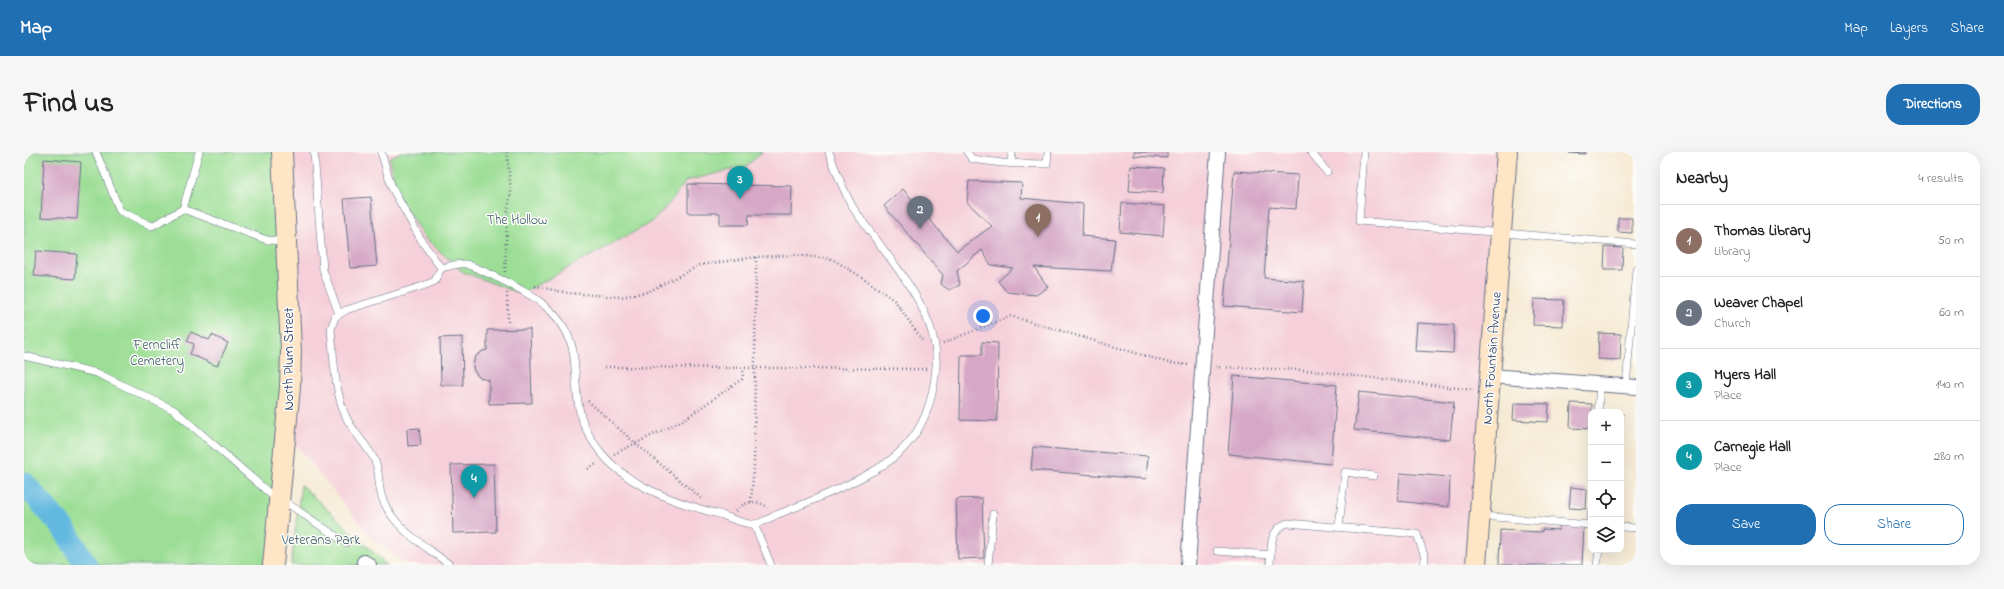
<!DOCTYPE html>
<html lang="en">
<head>
<meta charset="utf-8">
<style>
  :root { --surface:#fff; --page:#f6f6f6; --text:#222; --muted:#767676; --line:#e0e0e0; --accent:#1f6fb2 }
  body { margin:0; font-family:"Indie Flower",sans-serif; background:var(--page); color:var(--text) }
  .controls { position:absolute; right:12px; bottom:12px; display:grid; overflow:hidden; border-radius:8px; box-shadow:0 4px 16px #0002 }
  .controls button { width:36px; height:36px; display:grid; place-items:center; padding:0; border:0; border-bottom:1px solid var(--line); background:var(--surface); color:var(--text); font:20px sans-serif }
  .you { position:absolute; left:959px; top:164px; width:14px; height:14px; margin:-10px; border:3px solid #fff; border-radius:50%; background:#1a73e8; box-shadow:0 0 0 6px #1a73e833 }
  .badge { display:grid; place-items:center; width:26px; height:26px; border-radius:50%; background:var(--accent); color:#fff; font-size:13px; font-weight:700 }
  .pin { position:absolute; translate:-50% -33px; filter:drop-shadow(0 1px 2px #0008) }
  .pin::after { content:''; position:absolute; top:21px; width:14px; height:12px; background:inherit; clip-path:polygon(0 0,100% 0,50% 100%) }
  .list { margin:0; padding:0; list-style:none }
  h2 { display:flex; justify-content:space-between; align-items:center; height:52px; margin:0; padding:0 16px; font-size:17px }
  h2 small { font-size:13px; font-weight:400; color:var(--muted) }
  .list li { display:grid; grid-template-columns:26px 1fr auto; gap:12px; align-items:center; box-sizing:border-box; height:72px; padding:0 16px; border-top:1px solid var(--line) }
  .list b { display:block; font-size:15px; white-space:nowrap }
  .list p { margin:0; font-size:13px; white-space:nowrap; color:var(--muted) }
  .list em { font-size:13px; font-style:normal; color:var(--muted) }
  .actions { display:flex; gap:8px; padding:12px 16px }
  .actions a { flex:1; padding:9px 0; border:1px solid var(--accent); border-radius:16px; text-align:center; font-size:14px; color:var(--accent) }
  .actions .main { background:var(--accent); color:#fff }
  .icon { flex:none; width:22px; height:22px; fill:none; stroke:currentColor; stroke-width:2; stroke-linecap:round; stroke-linejoin:round }
  .map { position:relative; flex:none; width:1612px; height:413px; overflow:hidden; border-radius:16px }
  header { display:flex; align-items:center; gap:24px; box-sizing:border-box; height:56px; padding:0 20px; background:var(--accent); color:#fff }
  header strong { font-size:19px }
  nav { display:flex; gap:22px; margin-inline-start:auto; font-size:14px }
  .intro { display:flex; align-items:center; justify-content:space-between; box-sizing:border-box; height:96px; padding:0 24px }
  h1 { margin:0; font-size:28px }
  .button { padding:10px 18px; border-radius:16px; background:var(--accent); color:#fff; font-size:14px; font-weight:700 }
  main { display:flex; gap:24px; padding:0 24px }
  aside { flex:1; background:var(--surface); border-radius:16px; box-shadow:0 4px 16px #0002 }
  .map>svg:first-child { display:block }
</style>
</head>
<body>
<header>
<strong>Map</strong>
<nav><a>Map</a><a>Layers</a><a>Share</a></nav>
</header>
<div class="intro"><h1>Find us</h1><a class="button">Directions</a></div>
<main>
<div class="map">
<svg width="1612" height="413" viewBox="0 0 1612 413">
  <rect width="100%" height="100%" fill="#fdfcf7"/>
  <filter id="ink" filterUnits="userSpaceOnUse"><feTurbulence type="fractalNoise" baseFrequency=".025" numOctaves="2"/><feDisplacementMap in="SourceGraphic" scale="8" xChannelSelector="R" yChannelSelector="G"/><feConvolveMatrix kernelMatrix="1 2 1 2 8 2 1 2 1" color-interpolation-filters="sRGB"/></filter>
  <filter id="wash" filterUnits="userSpaceOnUse"><feTurbulence type="fractalNoise" baseFrequency=".012" numOctaves="4" result="noise"/><feDisplacementMap in="SourceGraphic" scale="16" xChannelSelector="R" yChannelSelector="G"/><feGaussianBlur stdDeviation="0.9" result="paint"/><feColorMatrix in="noise" values="0 0 0 0 0 0 0 0 0 0 0 0 0 0 0 0 0 1.4 0 .05"/><feComposite in="paint" operator="in"/></filter>
  <g filter="url(#wash)">
    <rect width="100%" height="100%" fill="#f5e9d2"/>
    <polygon fill="#f5cfd9" points="258,0 1483,0 1452,413 384,413 348,387 263,281"/>
    <g fill="#9cde95" stroke="#5c867a">
      <polygon points="0,0 258,0 267,199 248,413 0,413"/>
      <polygon points="377,0 738,0 723,14 662,29 650,46 628,70 497,142 439,120 399,84 372,41 365,6"/>
      <polygon points="277,333 363,413 267,413"/>
    </g>
    <g fill="none" stroke-linecap="round" stroke-linejoin="round">
      <polyline stroke="#62b8df" stroke-width="23" points="0,331 41,378 62,413"/>
    </g>
    <g id="blocks">
      <g fill="#d6a8c6">
        <polygon points="1110,0 1143,0 1143,6 1110,4"/>
        <polygon points="1545,0 1561,0 1561,2 1545,1"/>
        <polygon points="20,7 57,10 53,67 17,65"/>
        <polygon points="1107,14 1140,16 1139,41 1105,39"/>
        <polygon points="1210,19 1274,23 1272,57 1245,55 1240,126 1280,129 1278,160 1200,154"/>
        <polygon points="945,29 998,31 997,46 1059,52 1058,84 1091,87 1087,119 1010,115 1024,135 1012,143 983,140 974,129 989,116 967,113 958,98 933,119 936,133 925,138 917,132 919,123 860,54 879,37 933,99 968,74 943,50"/>
        <polygon points="664,32 768,34 767,63 725,63 724,73 696,73 696,61 664,61"/>
        <polygon points="347,45 353,114 326,116 320,47"/>
        <polygon points="1098,51 1141,54 1139,84 1096,80"/>
        <polygon points="1594,66 1608,66 1608,81 1594,80"/>
        <polygon points="1581,95 1599,96 1598,118 1580,118"/>
        <polygon points="12,99 53,102 51,127 10,124"/>
        <polygon points="1510,147 1540,148 1539,174 1509,173"/>
        <polygon points="1393,171 1430,173 1429,201 1391,199"/>
        <polygon points="506,177 508,251 465,252 465,228 456,226 450,219 449,214 451,205 459,199 463,198 463,178"/>
        <polygon points="167,180 185,188 188,183 204,191 193,214 166,202 170,192 163,189"/>
        <polygon points="1575,181 1597,182 1596,208 1574,207"/>
        <polygon points="438,185 439,233 417,233 416,186"/>
        <polygon points="958,190 974,191 973,269 936,268 937,203 958,203"/>
        <polygon points="1210,224 1313,233 1307,312 1204,302"/>
        <polygon points="1335,240 1430,250 1426,288 1330,278"/>
        <polygon points="1490,251 1525,252 1524,270 1489,268"/>
        <polygon points="1547,251 1568,252 1567,277 1546,276"/>
        <polygon points="1597,262 1599,262 1598,283 1597,283"/>
        <polygon points="395,276 397,293 384,294 383,277"/>
        <polygon points="1009,295 1124,304 1122,327 1007,318"/>
        <polygon points="470,312 472,380 429,381 427,313"/>
        <polygon points="1376,321 1426,325 1425,355 1374,349"/>
        <polygon points="1547,335 1563,337 1562,357 1545,356"/>
        <polygon points="958,346 960,406 934,407 932,347"/>
        <polygon points="1535,373 1560,374 1558,413 1475,413 1476,378 1518,380 1518,377 1535,378"/>
      </g>
    </g>
  </g>
  <g filter="url(#ink)">
    <use href="#blocks" fill-opacity="0" stroke="#677087" stroke-width="1"/>
    <g fill="none" stroke-linecap="round" stroke-linejoin="round">
      <defs>
        <g id="lane">
          <polyline points="72,0 96,59 128,74 159,57 175,0"/>
          <polyline points="290,0 299,118 315,162"/>
          <path d="M357,0L368,36L399,91L417,116C424,115 434,111 441,112C449,113 471,125 480,129C514,145 546,166 550,206C553,231 551,254 562,277C587,330 645,349 698,363C706,366 723,373 730,372C737,372 746,366 752,363C783,351 815,338 844,322C889,299 908,265 912,215C916,156 860,103 830,57C819,39 812,19 805,0"/>
          <polyline points="943,0 948,7 978,11 1023,12 1024,0"/>
          <polyline points="1287,0 1303,20"/>
          <polyline points="1340,0 1335,69 1612,92"/>
          <polyline points="987,12 988,0"/>
          <polyline points="159,57 243,88 261,89"/>
          <path d="M417,116L411,129L399,134L322,158L311,165L307,177C310,206 310,240 323,267C330,281 343,293 350,307C357,320 353,335 359,348C370,377 403,395 426,413"/>
          <polyline points="0,204 73,221 150,258 252,347"/>
          <polyline points="1602,234 1612,118"/>
          <polyline points="1574,260 1576,232"/>
          <polyline points="257,347 322,391"/>
          <polyline points="1458,364 1567,373"/>
          <polyline points="730,372 747,413"/>
          <polyline points="1566,373 1567,362"/>
          <polyline points="1315,375 1321,320 1350,324"/>
          <polyline points="1597,375 1612,376"/>
          <polyline points="1193,399 1247,403"/>
          <polyline points="964,413 969,362"/>
          <path d="M1246,413C1247,396 1245,378 1263,371L1393,382L1401,406L1400,413"/>
          <polyline points="1573,413 1575,398"/>
        </g>
        <g id="street">
          <polyline points="1466,224 1612,235"/>
          <polyline points="340,410 345,413"/>
          <polyline points="1164,413 1194,0"/>
        </g>
        <g id="secondary">
          <polyline points="249,413 266,235 267,199 258,0"/>
          <polyline points="1452,413 1483,0"/>
        </g>
      </defs>
      <use href="#lane" stroke="#677087" stroke-width="8"/>
      <use href="#street" stroke="#677087" stroke-width="16"/>
      <use href="#secondary" stroke="#677087" stroke-width="22"/>
      <g stroke="#677087" stroke-width="2.5" stroke-dasharray="1 3" stroke-linecap="butt">
        <polyline points="481,120 483,62 487,40 483,0"/>
        <polyline points="511,134 544,141 597,145 623,140 676,113 732,105 771,103 808,107 841,127 871,149 898,188"/>
        <polyline points="483,141 484,170"/>
        <polyline points="919,191 987,164 1145,211 1166,213"/>
        <polyline points="581,215 903,217"/>
        <polyline points="1191,215 1282,218 1450,238"/>
        <polyline points="564,249 611,291 677,346"/>
        <polyline points="590,302 659,268 718,227 720,216"/>
        <polyline points="564,317 574,311"/>
        <polyline points="727,350 730,313 732,105"/>
        <path d="M712,359C720,349 734,347 744,356"/>
      </g>
      <use href="#lane" stroke="#fff" stroke-width="7"/>
      <use href="#street" stroke="#fff" stroke-width="14"/>
      <use href="#secondary" stroke="#fde5c5" stroke-width="20"/>
    </g>
  </g>
  <g text-anchor="middle" stroke-width="3" stroke-linejoin="round" paint-order="stroke">
    <g font-size="14" fill="#3b5b6c" stroke="#fdfcf7">
      <text x="493" y="72">The Hollow</text>
      <text x="133" y="197">Ferncliff<tspan x="133" dy="16">Cemetery</tspan></text>
      <text x="297" y="392">Veterans Park</text>
    </g>
    <g font-size="14" fill="#1b2f5e" stroke="#fdfcf7">
      <text transform="translate(1467 206) rotate(-86)" y="5">North Fountain Avenue</text>
      <text transform="translate(264 207) rotate(-90)" y="5">North Plum Street</text>
    </g>
  </g>
</svg>
<div class="controls">
<button>+</button>
<button>−</button>
<button><svg class="icon" aria-label="locate" viewBox="0 0 24 24"><circle cx="12" cy="12" r="6"/><path d="M12 2v4M12 18v4M2 12h4M18 12h4"/></svg></button>
<button><svg class="icon" aria-label="layers" viewBox="0 0 24 24"><path d="M12 4l9 5-9 5-9-5zM3 14l9 5 9-5"/></svg></button>
</div>
<div class="you"></div>
<div class="pin badge" style="left:1014px;top:85px;background:#8d6e63">1</div>
<div class="pin badge" style="left:896px;top:77px;background:#6b7280">2</div>
<div class="pin badge" style="left:716px;top:47px;background:#0f9aa8">3</div>
<div class="pin badge" style="left:450px;top:346px;background:#0f9aa8">4</div>
</div>
<aside>
<h2>Nearby<small>4 results</small></h2>
<ul class="list">
<li><span class="badge" style="background:#8d6e63">1</span><div><b>Thomas Library</b><p>Library</p></div><em>50 m</em></li>
<li><span class="badge" style="background:#6b7280">2</span><div><b>Weaver Chapel</b><p>Church</p></div><em>60 m</em></li>
<li><span class="badge" style="background:#0f9aa8">3</span><div><b>Myers Hall</b><p>Place</p></div><em>140 m</em></li>
<li><span class="badge" style="background:#0f9aa8">4</span><div><b>Carnegie Hall</b><p>Place</p></div><em>280 m</em></li>
</ul>
<div class="actions"><a class="main">Save</a><a>Share</a></div>
</aside>
</main>
</body>
</html>
